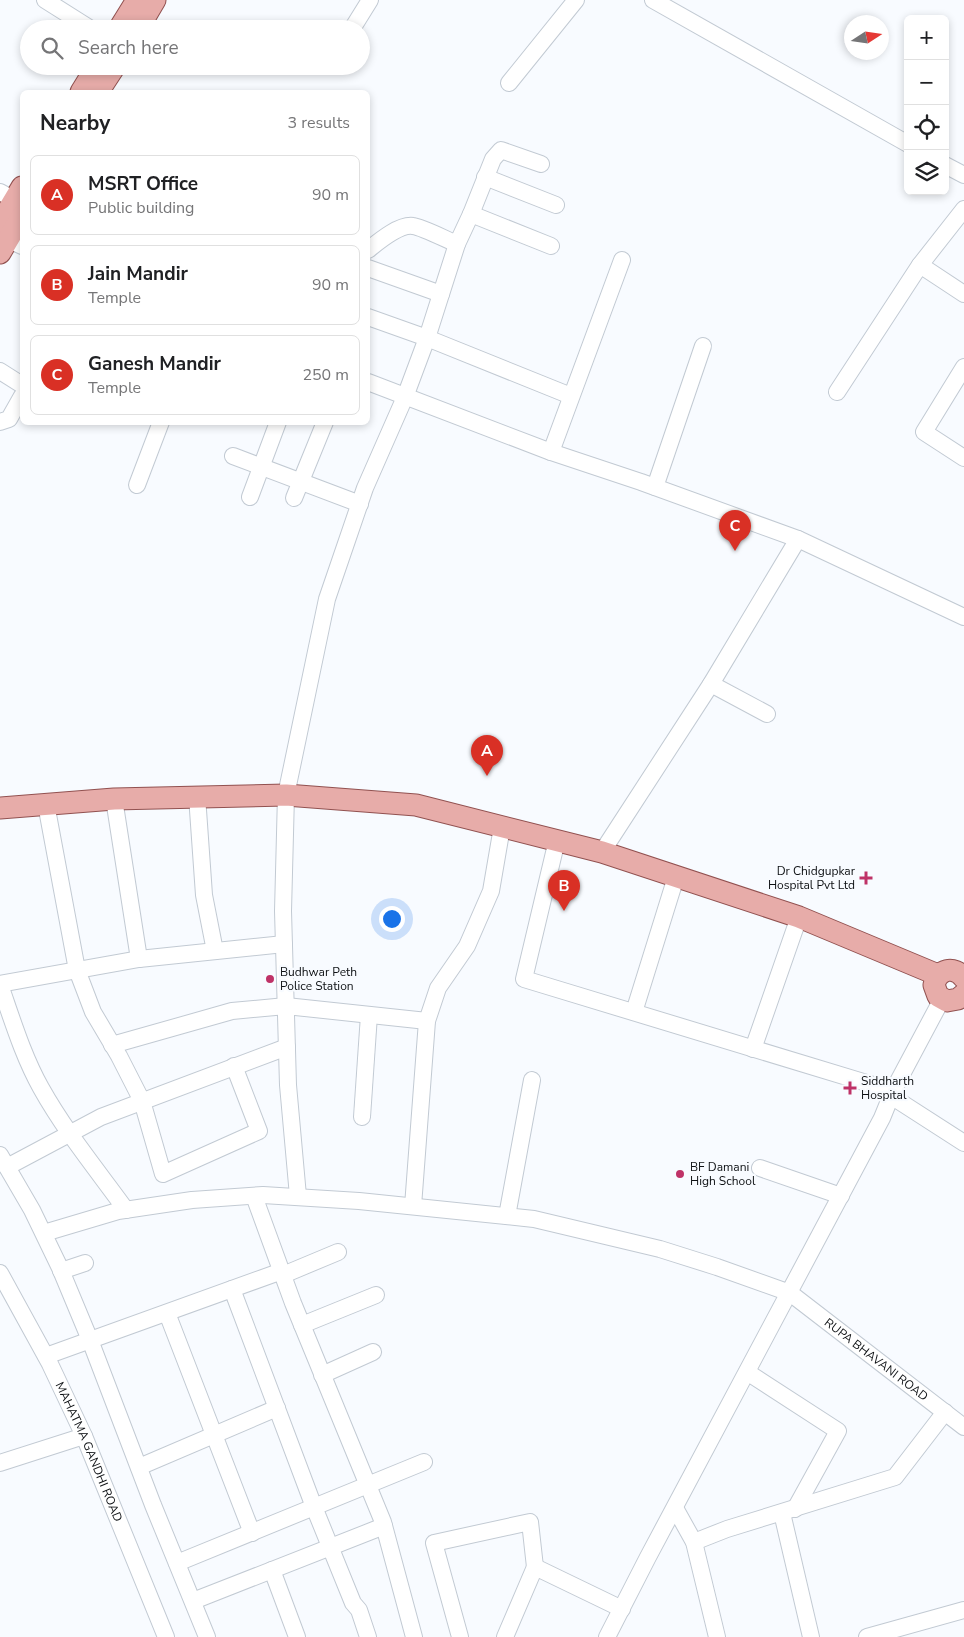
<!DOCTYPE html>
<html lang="en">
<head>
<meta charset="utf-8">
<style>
  :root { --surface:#fff; --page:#f2f2f2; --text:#202124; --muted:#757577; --line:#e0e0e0; --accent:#d93025 }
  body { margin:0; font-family:"Nunito Sans",sans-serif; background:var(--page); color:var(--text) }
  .controls { position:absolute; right:15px; top:15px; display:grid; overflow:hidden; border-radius:8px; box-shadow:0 2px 8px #0003 }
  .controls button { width:45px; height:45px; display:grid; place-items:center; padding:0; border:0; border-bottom:1px solid var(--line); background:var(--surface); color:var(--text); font:25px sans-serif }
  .compass { position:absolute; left:844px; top:15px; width:45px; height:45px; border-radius:50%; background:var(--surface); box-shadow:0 2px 8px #0003; rotate:78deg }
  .you { position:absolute; left:391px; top:918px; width:18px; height:18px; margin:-12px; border:4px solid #fff; border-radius:50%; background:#1a73e8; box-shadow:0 0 0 8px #1a73e833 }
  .badge { display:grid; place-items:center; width:32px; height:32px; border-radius:50%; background:var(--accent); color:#fff; font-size:16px; font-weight:700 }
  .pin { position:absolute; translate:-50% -41px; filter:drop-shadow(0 1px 2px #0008) }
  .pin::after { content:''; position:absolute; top:26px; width:18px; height:15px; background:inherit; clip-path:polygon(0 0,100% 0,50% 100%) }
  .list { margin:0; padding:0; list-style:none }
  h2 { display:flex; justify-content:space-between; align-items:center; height:65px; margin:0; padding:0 20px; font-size:21px }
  h2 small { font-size:16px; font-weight:400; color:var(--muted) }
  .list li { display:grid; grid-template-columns:32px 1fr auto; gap:15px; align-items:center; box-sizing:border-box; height:80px; margin:0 10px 10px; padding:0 10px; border:1px solid var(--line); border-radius:8px }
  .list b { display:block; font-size:19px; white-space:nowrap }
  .list p { margin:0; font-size:16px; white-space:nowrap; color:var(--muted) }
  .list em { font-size:16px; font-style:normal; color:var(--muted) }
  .icon { flex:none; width:28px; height:28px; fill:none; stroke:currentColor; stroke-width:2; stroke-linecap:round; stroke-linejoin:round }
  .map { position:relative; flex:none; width:964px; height:1637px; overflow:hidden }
  .search { position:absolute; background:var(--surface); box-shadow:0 2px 8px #0003; left:20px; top:20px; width:350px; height:55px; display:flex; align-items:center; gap:12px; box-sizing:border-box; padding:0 18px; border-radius:28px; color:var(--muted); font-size:19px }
  .panel { position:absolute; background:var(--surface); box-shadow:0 2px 8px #0003; left:20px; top:90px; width:350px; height:335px; border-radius:8px }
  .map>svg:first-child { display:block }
</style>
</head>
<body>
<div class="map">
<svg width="964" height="1637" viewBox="0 0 964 1637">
  <rect width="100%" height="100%" fill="#f8fbff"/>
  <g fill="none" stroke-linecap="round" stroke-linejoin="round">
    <defs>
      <g id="minor">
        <polyline points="45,0 91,29"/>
        <polyline points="653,0 908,144"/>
        <polyline points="352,29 370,0"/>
        <polyline points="509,83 576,0"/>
        <polyline points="945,165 964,175"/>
        <polyline points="485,177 556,205"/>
        <polyline points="0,192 22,204"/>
        <polyline points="471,214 551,246"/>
        <polyline points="0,236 22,246"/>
        <path d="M368,250C378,242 399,224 413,226C422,227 447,240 457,244"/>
        <polyline points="920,265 964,209"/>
        <polyline points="368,268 441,294"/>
        <polyline points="368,317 427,338 571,396"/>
        <polyline points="964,367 924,432 964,458"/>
        <polyline points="0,371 22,385"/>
        <polyline points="368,382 551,452 641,482 798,539 964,617"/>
        <polyline points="837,392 920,265 964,294"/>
        <polyline points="0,422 9,419 22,396"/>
        <polyline points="551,452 622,260"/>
        <polyline points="233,456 360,504"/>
        <polyline points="137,485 161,422"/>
        <polyline points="655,487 703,346"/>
        <polyline points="250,497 278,422"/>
        <polyline points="294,498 325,422"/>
        <polyline points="711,684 767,714"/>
        <polyline points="197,796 204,895 215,951"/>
        <polyline points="114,799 139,959"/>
        <polyline points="46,804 77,970 93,1012 119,1056 142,1101 163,1174 259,1131 234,1066"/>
        <polyline points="557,840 524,979 893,1091"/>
        <polyline points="602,852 711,684 798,539"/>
        <polyline points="0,984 139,959 284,944"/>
        <path d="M0,985C12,1019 23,1056 41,1088C65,1131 97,1170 126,1210"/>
        <polyline points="634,1012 676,877"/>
        <polyline points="112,1045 232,1011 286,1006 427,1021"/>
        <polyline points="753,1049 799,917"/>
        <polyline points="891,1096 964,1143"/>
        <polyline points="362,1117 369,1015"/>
        <polyline points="0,1155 32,1210 60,1268 90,1340 153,1505 207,1637"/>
        <polyline points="7,1167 101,1117 287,1047"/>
        <polyline points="760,1168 841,1196"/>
        <polyline points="254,1196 293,1303 383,1522 414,1637"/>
        <polyline points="298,1196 288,1085 283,911 286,795 327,599 365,488 405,397 427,338 457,244 471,214 493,159 501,150 541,164"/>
        <polyline points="413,1206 427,1021 438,988 467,946 491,891 502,827"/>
        <polyline points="507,1216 532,1080"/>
        <path id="s1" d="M44,1233L118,1211L192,1200L263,1195L359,1201L534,1219L660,1249L717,1267L790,1293L964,1427"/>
        <polyline points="61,1271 85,1263"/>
        <path id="s2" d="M0,1273L50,1364L84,1436L166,1637"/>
        <polyline points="283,1275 338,1252"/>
        <polyline points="232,1289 314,1507 353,1603 359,1610 368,1637"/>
        <polyline points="167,1313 252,1533"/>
        <polyline points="302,1325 376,1295"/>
        <polyline points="46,1356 282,1271"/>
        <polyline points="747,1372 838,1431 795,1509"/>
        <polyline points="322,1375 373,1352"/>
        <polyline points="0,1463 84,1436"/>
        <polyline points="139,1467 277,1408"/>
        <polyline points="675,1508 694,1542 717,1637"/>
        <polyline points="782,1513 811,1637"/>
        <polyline points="694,1542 727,1529 895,1477 945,1412"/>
        <polyline points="177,1563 424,1462"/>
        <polyline points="272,1570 297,1637"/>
        <polyline points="193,1601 384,1526"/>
        <polyline points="460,1637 434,1543 530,1522 535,1567"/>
        <polyline points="505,1637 535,1567 622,1609"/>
        <polyline points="607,1637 648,1557 882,1118 893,1091 942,999"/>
        <polyline points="867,1637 964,1610"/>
      </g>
      <g id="major">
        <polyline points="119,29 137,0"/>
        <polyline points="138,29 155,0"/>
        <polyline points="81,92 97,66"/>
        <polyline points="98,92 115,66"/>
        <polyline points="0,224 22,187"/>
        <polyline points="0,253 22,216"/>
        <polyline points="0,808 114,799 286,795 416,805 602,852 799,917 938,975"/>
        <path d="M964,978C954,965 938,969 934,985L938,996L947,1001L958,999L964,994"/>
      </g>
    </defs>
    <use href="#minor" stroke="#c2cad3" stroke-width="18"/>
    <use href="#major" stroke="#915150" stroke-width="23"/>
    <use href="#minor" stroke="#fff" stroke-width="16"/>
    <use href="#major" stroke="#e7aca9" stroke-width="21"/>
  </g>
  <g fill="#bf3267" stroke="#f8fbff" stroke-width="2">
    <path d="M863.5 870.5h5v5h5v5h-5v5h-5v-5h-5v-5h5z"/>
    <circle cx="270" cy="979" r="5"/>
    <path d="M847.5 1080.5h5v5h5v5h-5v5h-5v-5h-5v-5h5z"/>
    <circle cx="680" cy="1174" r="5"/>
  </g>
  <g text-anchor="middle" stroke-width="4.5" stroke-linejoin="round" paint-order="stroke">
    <g font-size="12" fill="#0e1114" stroke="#f8fbff" text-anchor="start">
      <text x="855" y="875" text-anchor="end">Dr Chidgupkar<tspan x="855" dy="14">Hospital Pvt Ltd</tspan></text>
      <text x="280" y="976">Budhwar Peth<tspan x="280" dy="14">Police Station</tspan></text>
      <text x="861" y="1085">Siddharth<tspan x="861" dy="14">Hospital</tspan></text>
      <text x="690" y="1171">BF Damani<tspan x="690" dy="14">High School</tspan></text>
    </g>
    <g font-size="12" fill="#0e1114" stroke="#f8fbff">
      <text dy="4" stroke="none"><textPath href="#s1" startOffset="871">RUPA BHAVANI ROAD</textPath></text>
      <text dy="4" stroke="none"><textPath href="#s2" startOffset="200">MAHATMA GANDHI ROAD</textPath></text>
    </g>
  </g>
</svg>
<div class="controls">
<button>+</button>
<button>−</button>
<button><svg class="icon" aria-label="locate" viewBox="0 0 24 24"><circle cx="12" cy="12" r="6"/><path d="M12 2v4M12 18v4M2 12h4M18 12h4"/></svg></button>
<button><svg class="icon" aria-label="layers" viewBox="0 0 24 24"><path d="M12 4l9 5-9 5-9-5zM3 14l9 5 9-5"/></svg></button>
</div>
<svg class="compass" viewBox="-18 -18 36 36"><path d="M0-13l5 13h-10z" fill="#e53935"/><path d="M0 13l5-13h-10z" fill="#757577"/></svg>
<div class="you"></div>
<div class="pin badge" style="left:487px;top:776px">A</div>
<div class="pin badge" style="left:564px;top:911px">B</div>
<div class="pin badge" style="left:735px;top:551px">C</div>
<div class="search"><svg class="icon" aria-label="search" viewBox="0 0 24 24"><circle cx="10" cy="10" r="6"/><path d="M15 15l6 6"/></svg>Search here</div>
<section class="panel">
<h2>Nearby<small>3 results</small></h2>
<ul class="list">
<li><span class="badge">A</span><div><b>MSRT Office</b><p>Public building</p></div><em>90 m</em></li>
<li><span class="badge">B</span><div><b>Jain Mandir</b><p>Temple</p></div><em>90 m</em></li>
<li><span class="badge">C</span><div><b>Ganesh Mandir</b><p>Temple</p></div><em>250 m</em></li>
</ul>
</section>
</div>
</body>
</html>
